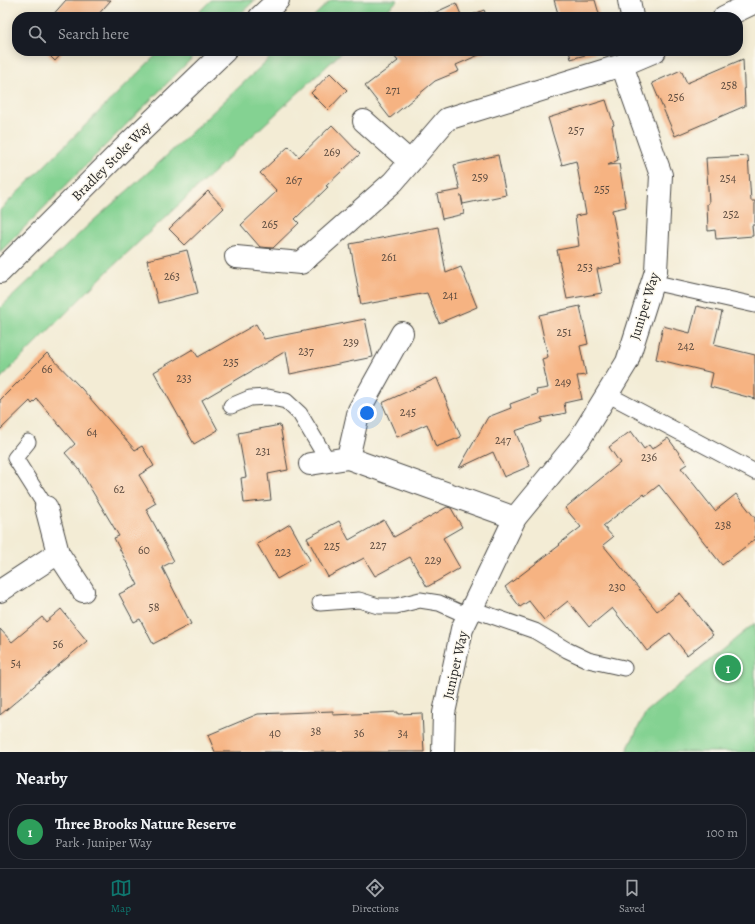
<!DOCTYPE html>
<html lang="en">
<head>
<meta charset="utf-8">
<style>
  :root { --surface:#171b24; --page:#20242c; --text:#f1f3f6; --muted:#9ea1a6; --line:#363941; --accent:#0f766e }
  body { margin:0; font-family:Alegreya,serif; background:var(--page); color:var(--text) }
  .you { position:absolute; left:367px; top:413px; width:14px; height:14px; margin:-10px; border:3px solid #fff; border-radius:50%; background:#1a73e8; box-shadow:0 0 0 6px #1a73e833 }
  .badge { display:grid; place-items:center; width:26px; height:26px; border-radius:50%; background:var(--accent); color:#fff; font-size:13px; font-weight:700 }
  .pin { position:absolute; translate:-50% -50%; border:2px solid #fff; box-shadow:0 1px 4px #0006 }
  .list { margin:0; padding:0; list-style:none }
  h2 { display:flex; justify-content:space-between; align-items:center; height:52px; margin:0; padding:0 16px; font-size:17px }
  h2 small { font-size:13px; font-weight:400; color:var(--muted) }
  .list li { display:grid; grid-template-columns:26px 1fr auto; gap:12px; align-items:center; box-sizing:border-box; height:56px; margin:0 8px 8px; padding:0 8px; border:1px solid var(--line); border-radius:16px }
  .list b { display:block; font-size:15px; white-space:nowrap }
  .list p { margin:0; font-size:13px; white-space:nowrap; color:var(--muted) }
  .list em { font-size:13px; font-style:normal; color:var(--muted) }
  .icon { flex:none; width:22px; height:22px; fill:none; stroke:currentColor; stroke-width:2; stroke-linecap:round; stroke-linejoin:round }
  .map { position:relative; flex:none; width:755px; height:752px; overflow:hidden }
  .search { position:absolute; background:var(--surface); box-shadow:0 2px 10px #0003; left:12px; right:12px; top:12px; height:44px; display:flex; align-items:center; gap:10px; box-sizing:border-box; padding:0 14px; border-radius:16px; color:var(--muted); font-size:15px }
  .sheet { height:116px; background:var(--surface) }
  nav { display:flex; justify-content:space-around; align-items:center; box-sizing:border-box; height:56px; border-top:1px solid var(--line); background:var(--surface); font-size:11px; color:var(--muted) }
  nav a { display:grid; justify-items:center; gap:2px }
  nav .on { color:var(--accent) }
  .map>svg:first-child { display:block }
</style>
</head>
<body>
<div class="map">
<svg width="755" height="752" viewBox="0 0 755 752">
  <rect width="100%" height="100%" fill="#fbf7ec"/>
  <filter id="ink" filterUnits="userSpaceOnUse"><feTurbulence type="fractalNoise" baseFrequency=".025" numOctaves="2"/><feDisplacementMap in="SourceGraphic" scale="8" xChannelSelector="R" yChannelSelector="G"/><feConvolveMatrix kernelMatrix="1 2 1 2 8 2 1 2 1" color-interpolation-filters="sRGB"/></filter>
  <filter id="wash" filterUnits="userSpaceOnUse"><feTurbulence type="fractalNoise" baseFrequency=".012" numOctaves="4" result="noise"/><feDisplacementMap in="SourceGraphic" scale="16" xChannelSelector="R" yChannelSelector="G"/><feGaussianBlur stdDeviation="0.9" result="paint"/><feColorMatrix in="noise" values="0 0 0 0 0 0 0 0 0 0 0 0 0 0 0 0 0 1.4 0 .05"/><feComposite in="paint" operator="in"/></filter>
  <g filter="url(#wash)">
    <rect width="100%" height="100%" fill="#f3ecd5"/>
    <g fill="#84d292" stroke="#587e5e">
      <polygon points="211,0 255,0 237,17 194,17"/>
      <polygon points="331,0 398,0 380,17 313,17"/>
      <polygon points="160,51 199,51 0,252 0,210"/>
      <polygon points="277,51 343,51 110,269 0,379 0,308 94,220 161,161"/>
      <polygon points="755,623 755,752 626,752 646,712"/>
    </g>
    <g id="blocks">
      <g fill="#f6b382">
        <polygon points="66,0 111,0 96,17 51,17"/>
        <polygon points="554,0 595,0 600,17 559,17"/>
        <polygon points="456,3 462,17 422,17 424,12 432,14"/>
        <polygon points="484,10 487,17 467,17"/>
        <polygon points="45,51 64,51 55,61"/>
        <polygon points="390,51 488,51 456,65 459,71 435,81 390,118 365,86 398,61"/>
        <polygon points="569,51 599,51 571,59"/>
        <polygon points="743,59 745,106 675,136 652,83 681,70 687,83"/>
        <polygon points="330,73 347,90 328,110 311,93"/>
        <polygon points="606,100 614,125 612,126 618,160 608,165 619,164 626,207 612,210 622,264 597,269 602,293 567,299 557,250 579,246 575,216 586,214 576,161 562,165 548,118"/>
        <polygon points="332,125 360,154 326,186 328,187 295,219 299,223 273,248 260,247 241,225 277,191 260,173 289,146 299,157"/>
        <polygon points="498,155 506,195 463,204 461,195 464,214 442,219 437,194 460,190 454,165"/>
        <polygon points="748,156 751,201 755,201 755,225 752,225 753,236 716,239 715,230 708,231 707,204 709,203 706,158"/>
        <polygon points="208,191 224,208 185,245 169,229"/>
        <polygon points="438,227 446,273 461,267 477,307 439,323 427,293 361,305 350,244"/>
        <polygon points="187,250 198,293 158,303 147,260"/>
        <polygon points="580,306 588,344 580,346 586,375 577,376 582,399 564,403 566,413 541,418 542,422 515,431 530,466 504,477 493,452 459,468 488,417 511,408 510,404 537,394 536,390 548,388 542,359 548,357 539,315"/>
        <polygon points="697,306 722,312 714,345 755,355 755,399 710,387 713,373 656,359 663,326 690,333"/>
        <polygon points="365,319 373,357 290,374 286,351 202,400 218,430 194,444 154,372 193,349 198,357 256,324 264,339"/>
        <polygon points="47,353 82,389 135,450 142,446 154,466 139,475 156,503 146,509 174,561 162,567 191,624 153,644 140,619 134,622 119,594 138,585 114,538 119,536 79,469 65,453 75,444 37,399 32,404 30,401 0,430 0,400"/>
        <polygon points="437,378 461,437 436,447 427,424 397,437 382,403"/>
        <polygon points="280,425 288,470 268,474 271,500 244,503 241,478 246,477 238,433"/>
        <polygon points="631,431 644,449 649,445 652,449 668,438 687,464 681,468 715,511 736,494 755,518 755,539 722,565 659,485 645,496 644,494 603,526 613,537 603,545 657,611 680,593 713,635 687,655 670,633 647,651 628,626 627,627 612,608 589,627 568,601 544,620 529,601 520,607 505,587 560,545 559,544 581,527 565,508 620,463 609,447"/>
        <polygon points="447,507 451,508 462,527 443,538 460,568 427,587 410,557 375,576 364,558 328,577 307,538 339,521 349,540 384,520 394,537"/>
        <polygon points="290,524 310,560 277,579 257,544"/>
        <polygon points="61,609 87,641 0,715 0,629 12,642 42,617 46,622"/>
        <polygon points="333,711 333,715 398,712 398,714 422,713 424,752 215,752 208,735 258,714"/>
      </g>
    </g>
  </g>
  <g filter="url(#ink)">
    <use href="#blocks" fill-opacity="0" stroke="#494844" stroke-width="1"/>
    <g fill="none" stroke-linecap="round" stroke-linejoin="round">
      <defs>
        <g id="lane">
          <polyline points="652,282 755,305"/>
          <polyline points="607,394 755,472"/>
          <polyline points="231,406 250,398 268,397 286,401 300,414 328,461"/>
          <polyline points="28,442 15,458 46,507"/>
          <polyline points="320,603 359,600 378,606 396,606 420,600 439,603 468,616"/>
          <polyline points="472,609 535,631 567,650 588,660 624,668"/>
        </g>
        <g id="street">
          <polyline points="629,0 632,17"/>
          <polyline points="724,17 755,2"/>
          <polyline points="364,121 410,162"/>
          <polyline points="236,257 301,263 393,182 447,119 622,65 655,51"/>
          <polyline points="402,333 359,410 348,458 515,518"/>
          <polyline points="310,464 348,458"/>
          <polyline points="46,507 58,553 83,591"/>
          <polyline points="0,591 58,553"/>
          <polyline points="443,752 444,713 462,629 515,518 579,440 627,362 656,271 661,175 622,65"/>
        </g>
        <g id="secondary">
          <polyline points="260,17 278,0"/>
          <polyline points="0,272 131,141 225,51"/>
        </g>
      </defs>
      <use href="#lane" stroke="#494844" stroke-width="17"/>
      <use href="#street" stroke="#494844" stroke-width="24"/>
      <use href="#secondary" stroke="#494844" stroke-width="24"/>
      <use href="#lane" stroke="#fff" stroke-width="15"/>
      <use href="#street" stroke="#fff" stroke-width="22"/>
      <use href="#secondary" stroke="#fff" stroke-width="22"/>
    </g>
  </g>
  <g text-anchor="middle" stroke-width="3" stroke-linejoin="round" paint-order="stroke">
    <g font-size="12" fill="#5e4d41">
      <text x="729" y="89">258</text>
      <text x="393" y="94">271</text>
      <text x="676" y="101">256</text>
      <text x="576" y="134">257</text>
      <text x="332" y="156">269</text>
      <text x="480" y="181">259</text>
      <text x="728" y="182">254</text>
      <text x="294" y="184">267</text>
      <text x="602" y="193">255</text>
      <text x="731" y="218">252</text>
      <text x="270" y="228">265</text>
      <text x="389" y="261">261</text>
      <text x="585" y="271">253</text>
      <text x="172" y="280">263</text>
      <text x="450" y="299">241</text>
      <text x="564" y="336">251</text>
      <text x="351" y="346">239</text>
      <text x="686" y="350">242</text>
      <text x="306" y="355">237</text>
      <text x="231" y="366">235</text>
      <text x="47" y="373">66</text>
      <text x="184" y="382">233</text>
      <text x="563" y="386">249</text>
      <text x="408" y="416">245</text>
      <text x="92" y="436">64</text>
      <text x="503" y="444">247</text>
      <text x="263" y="455">231</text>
      <text x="649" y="461">236</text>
      <text x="119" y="493">62</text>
      <text x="723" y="529">238</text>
      <text x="378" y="549">227</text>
      <text x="332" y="550">225</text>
      <text x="144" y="554">60</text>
      <text x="283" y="556">223</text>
      <text x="433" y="564">229</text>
      <text x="617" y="591">230</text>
      <text x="154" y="611">58</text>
      <text x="58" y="648">56</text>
      <text x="16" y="667">54</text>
      <text x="316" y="735">38</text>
      <text x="275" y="737">40</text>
      <text x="359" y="737">36</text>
      <text x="403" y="737">34</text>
    </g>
    <g font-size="14" fill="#2b2b2b" stroke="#fbf7ec">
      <text transform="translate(111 161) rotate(-45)" y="5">Bradley Stoke Way</text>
      <text transform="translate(644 306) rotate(-73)" y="5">Juniper Way</text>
      <text transform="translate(455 665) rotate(-77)" y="5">Juniper Way</text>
    </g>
  </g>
</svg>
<div class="you"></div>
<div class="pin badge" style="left:728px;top:668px;background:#2e9e5b">1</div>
<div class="search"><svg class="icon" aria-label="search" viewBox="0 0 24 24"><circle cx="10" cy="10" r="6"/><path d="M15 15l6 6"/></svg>Search here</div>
</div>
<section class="sheet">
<h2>Nearby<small></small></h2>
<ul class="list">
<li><span class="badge" style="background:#2e9e5b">1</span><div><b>Three Brooks Nature Reserve</b><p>Park · Juniper Way</p></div><em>100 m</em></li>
</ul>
</section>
<nav>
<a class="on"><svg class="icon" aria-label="map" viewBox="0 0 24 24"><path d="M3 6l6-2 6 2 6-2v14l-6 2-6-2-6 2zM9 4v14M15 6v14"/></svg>Map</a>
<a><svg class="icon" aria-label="directions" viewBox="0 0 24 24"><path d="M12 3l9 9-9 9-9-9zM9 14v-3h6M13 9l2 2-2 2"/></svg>Directions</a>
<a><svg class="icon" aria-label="saved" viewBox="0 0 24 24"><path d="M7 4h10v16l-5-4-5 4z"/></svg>Saved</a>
</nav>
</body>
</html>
